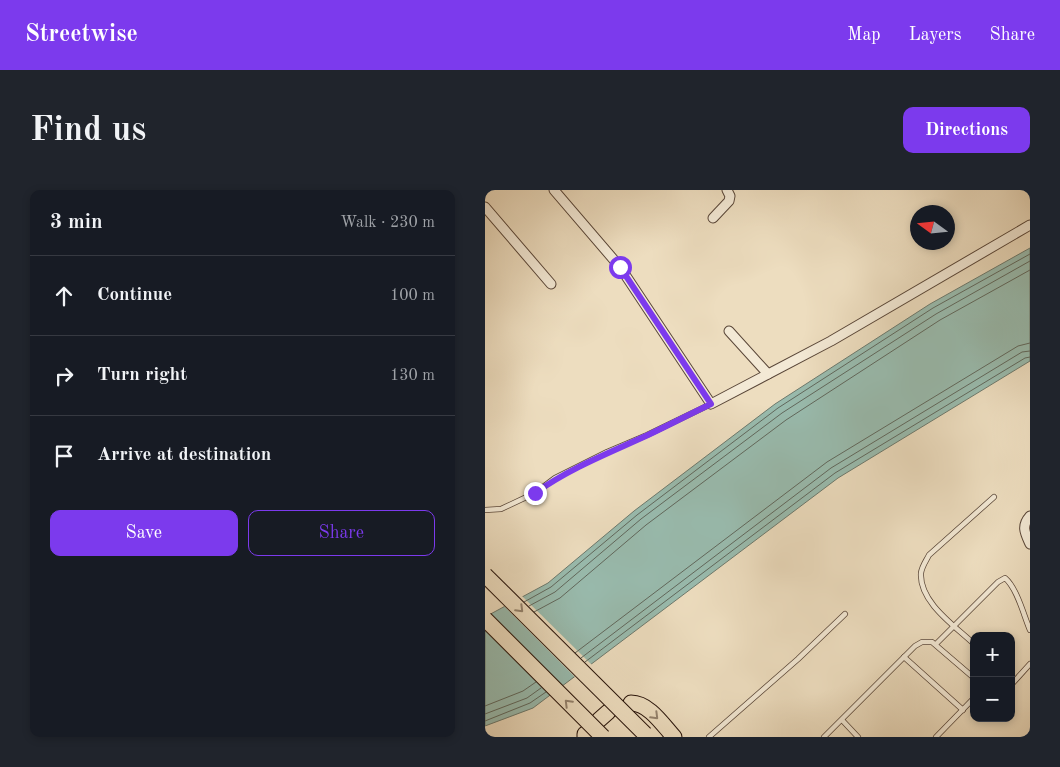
<!DOCTYPE html>
<html lang="en">
<head>
<meta charset="utf-8">
<style>
  :root { --surface:#171b24; --page:#20242c; --text:#f1f3f6; --muted:#9ea1a6; --line:#363941; --accent:#7c3aed }
  body { margin:0; font-family:"Old Standard TT",serif; background:var(--page); color:var(--text) }
  .controls { position:absolute; right:15px; bottom:15px; display:grid; overflow:hidden; border-radius:10px; box-shadow:0 2px 8px #0003 }
  .controls button { width:45px; height:45px; display:grid; place-items:center; padding:0; border:0; border-bottom:1px solid var(--line); background:var(--surface); color:var(--text); font:25px sans-serif }
  .compass { position:absolute; left:425px; top:15px; width:45px; height:45px; border-radius:50%; background:var(--surface); box-shadow:0 2px 8px #0003; rotate:285deg }
  .stop { position:absolute; width:15px; height:15px; margin:-11px; border:4px solid #7c3aed; border-radius:50%; background:#fff }
  .stop.end { background:#7c3aed; border-color:#fff; box-shadow:0 1px 5px #0008 }
  .list { margin:0; padding:0; list-style:none }
  h2 { display:flex; justify-content:space-between; align-items:center; height:65px; margin:0; padding:0 20px; font-size:21px }
  h2 small { font-size:16px; font-weight:400; color:var(--muted) }
  .list li { display:grid; grid-template-columns:32px 1fr auto; gap:15px; align-items:center; box-sizing:border-box; height:80px; padding:0 20px; border-top:1px solid var(--line) }
  .list b { display:block; font-size:19px; white-space:nowrap }
  .list em { font-size:16px; font-style:normal; color:var(--muted) }
  .actions { display:flex; gap:10px; padding:15px 20px }
  .actions a { flex:1; padding:11px 0; border:1px solid var(--accent); border-radius:10px; text-align:center; font-size:18px; color:var(--accent) }
  .actions .main { background:var(--accent); color:#fff }
  .icon { flex:none; width:28px; height:28px; fill:none; stroke:currentColor; stroke-width:2; stroke-linecap:round; stroke-linejoin:round }
  .map { position:relative; flex:none; width:545px; height:547px; overflow:hidden; border-radius:10px }
  header { display:flex; align-items:center; gap:30px; box-sizing:border-box; height:70px; padding:0 25px; background:var(--accent); color:#fff }
  header strong { font-size:24px }
  nav { display:flex; gap:28px; margin-inline-start:auto; font-size:18px }
  .intro { display:flex; align-items:center; justify-content:space-between; box-sizing:border-box; height:120px; padding:0 30px }
  h1 { margin:0; font-size:35px }
  .button { padding:12px 22px; border-radius:10px; background:var(--accent); color:#fff; font-size:18px; font-weight:700 }
  main { display:flex; gap:30px; padding:0 30px }
  aside { flex:1; background:var(--surface); border-radius:10px; box-shadow:0 2px 8px #0003 }
  .map>svg:first-child { display:block }
</style>
</head>
<body>
<header>
<strong>Streetwise</strong>
<nav><a>Map</a><a>Layers</a><a>Share</a></nav>
</header>
<div class="intro"><h1>Find us</h1><a class="button">Directions</a></div>
<main>
<aside>
<h2>3 min<small>Walk · 230 m</small></h2>
<ul class="list">
<li><svg class="icon" aria-label="ahead" viewBox="0 0 24 24"><path d="M12 20V5M6 11l6-6 6 6"/></svg><div><b>Continue</b></div><em>100 m</em></li>
<li><svg class="icon" aria-label="right" viewBox="0 0 24 24"><path d="M7 20v-9h11M14 6l5 5-5 5"/></svg><div><b>Turn right</b></div><em>130 m</em></li>
<li><svg class="icon" aria-label="arrive" viewBox="0 0 24 24"><path d="M6 21V4h12l-3 4 3 4H6"/></svg><div><b>Arrive at destination</b></div></li>
</ul>
<div class="actions"><a class="main">Save</a><a>Share</a></div>
</aside>
<div class="map">
<svg width="545" height="547" viewBox="0 0 545 547">
  <rect width="100%" height="100%" fill="#edddbf"/>
  <filter id="stains"><feTurbulence type="fractalNoise" baseFrequency=".004" numOctaves="4"/><feColorMatrix values="0 0 0 0 .2 0 0 0 0 .09 0 0 0 0 .02 0 0 0 .5 -.17"/></filter>
  <radialGradient id="worn" r=".72"><stop offset=".6" stop-color="#630" stop-opacity="0"/><stop offset="1" stop-color="#630" stop-opacity=".3"/></radialGradient>
  <polygon fill="#99bcaf" stroke="#6c796d" points="545,58 545,171 353,288 48,518 0,536 0,427 63,393 149,321 290,214 445,114"/>
  <polygon fill="#edddbf" points="36,405 108,476 91,488 18,415"/>
  <g fill="none" stroke-linecap="round" stroke-linejoin="round">
    <g stroke="#60685d" stroke-width="1">
      <polyline points="39,412 66,397 152,325 293,218 448,118 545,64"/>
      <polyline points="44,416 70,402 156,329 297,223 451,124 545,71"/>
      <polyline points="49,422 75,408 161,335 301,230 455,130 545,80"/>
      <polyline points="90,463 342,272 533,156 545,153"/>
      <polyline points="96,468 346,278 537,162 545,161"/>
      <polyline points="100,472 350,283 540,168 545,167"/>
      <polyline points="0,516 38,501 51,492"/>
      <polyline points="0,524 42,508 56,498"/>
      <polyline points="0,531 45,513 61,502"/>
    </g>
    <defs>
      <g id="lane">
        <polyline points="0,320 16,319 50,303 70,288 122,262 162,245 226,214"/>
        <path d="M451,454L513,392L520,388C532,398 539,426 545,440"/>
        <path d="M489,454C470,436 434,412 436,383C437,376 441,371 444,365L509,307"/>
        <polyline points="419,467 478,520"/>
        <polyline points="526,495 545,474"/>
        <polyline points="357,530 373,547"/>
        <polyline points="224,547 313,469 360,424"/>
        <polyline points="339,547 430,456 437,452 447,452 489,488"/>
        <polyline points="451,547 489,508"/>
      </g>
      <g id="street">
        <polyline points="69,0 135,77 226,214 346,151 545,35"/>
        <polyline points="0,17 66,94"/>
        <polyline points="228,28 244,11 245,6 242,0"/>
        <polyline points="244,141 283,184"/>
        <path d="M545,326C536,336 540,343 545,354"/>
      </g>
      <g id="highway">
        <path d="M146,513C164,513 178,535 189,547"/>
        <polyline points="114,530 123,522"/>
        <polyline points="100,547 100,544"/>
      </g>
    </defs>
    <use href="#lane" stroke="#594638" stroke-width="6"/>
    <use href="#street" stroke="#594638" stroke-width="11"/>
    <use href="#highway" stroke="#28140b" stroke-width="17"/>
    <use href="#lane" stroke="#f3e9d5" stroke-width="4.5"/>
    <use href="#street" stroke="#f3e9d5" stroke-width="9"/>
    <use href="#highway" stroke="#edddbf" stroke-width="15"/>
    <defs>
      <g id="highway-bridge">
        <polyline points="0,385 160,544"/>
        <polyline points="0,429 118,547"/>
      </g>
    </defs>
    <use href="#highway-bridge" stroke="#28140b" stroke-width="17" stroke-linecap="butt"/>
    <use href="#highway-bridge" stroke="#edddbf" stroke-width="15"/>
  </g>
  <defs><path id="oneway-chevron" d="M-2-3.5L2.5 0L-2 3.5" fill="none" stroke-width="1.6" stroke-linecap="round" stroke-linejoin="round" transform="scale(1.25)"/></defs>
  <g stroke="#94836e">
    <use href="#oneway-chevron" transform="translate(35 419) rotate(45)"/>
    <use href="#oneway-chevron" transform="translate(83 513) rotate(-135)"/>
    <use href="#oneway-chevron" transform="translate(170 526) rotate(45)"/>
  </g>
  <g fill="none" stroke-linecap="round" stroke-linejoin="round">
    <path stroke="#7c3aed" stroke-width="6" d="M50,303C85,278 124,263 163,245C184,235 205,224 226,214L135,77"/>
  </g>
  <rect width="100%" height="100%" filter="url(#stains)"/>
  <rect width="100%" height="100%" fill="url(#worn)"/>
</svg>
<div class="controls">
<button>+</button>
<button>−</button>
</div>
<svg class="compass" viewBox="-18 -18 36 36"><path d="M0-13l5 13h-10z" fill="#e53935"/><path d="M0 13l5-13h-10z" fill="#9ea1a6"/></svg>
<div class="stop" style="left:135px;top:77px"></div>
<div class="stop end" style="left:50px;top:303px"></div>
</div>
</main>
</body>
</html>
